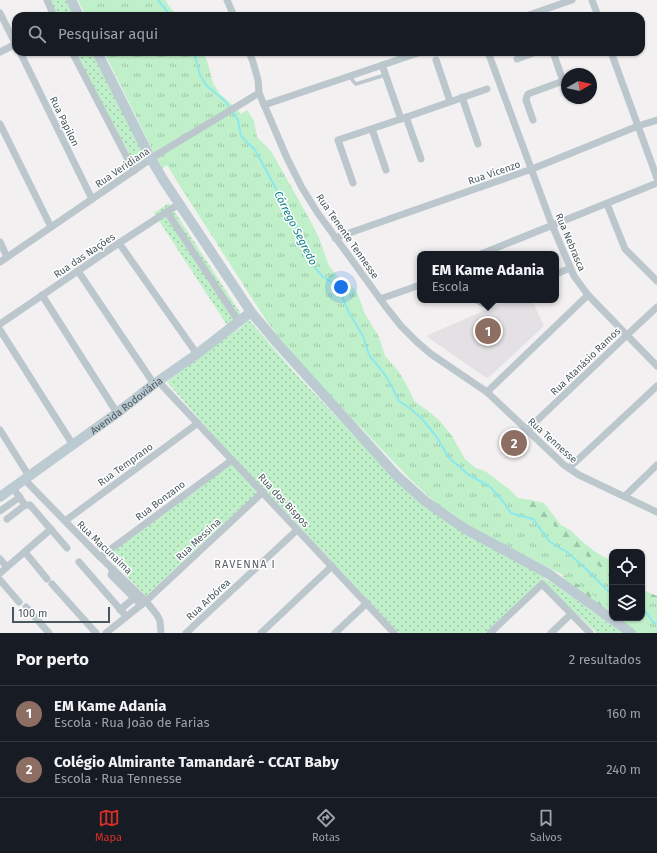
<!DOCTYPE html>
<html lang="pt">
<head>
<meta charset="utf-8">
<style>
  :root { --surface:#171b24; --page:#242831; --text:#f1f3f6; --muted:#9ea1a6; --line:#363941; --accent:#d93025 }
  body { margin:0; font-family:"Fira Sans",sans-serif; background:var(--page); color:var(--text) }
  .controls { position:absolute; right:12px; bottom:12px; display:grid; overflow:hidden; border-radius:8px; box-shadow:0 1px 3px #0004 }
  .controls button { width:36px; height:36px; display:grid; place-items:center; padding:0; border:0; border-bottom:1px solid var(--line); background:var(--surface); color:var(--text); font:20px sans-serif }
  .compass { position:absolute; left:561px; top:68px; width:36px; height:36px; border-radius:50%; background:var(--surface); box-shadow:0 1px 3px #0004; rotate:81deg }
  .scale { position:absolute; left:12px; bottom:10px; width:98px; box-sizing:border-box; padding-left:4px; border:2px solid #48575e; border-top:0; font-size:11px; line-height:14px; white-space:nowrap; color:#48575e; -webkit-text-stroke:3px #fff; paint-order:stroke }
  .you { position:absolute; left:341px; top:287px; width:14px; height:14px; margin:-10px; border:3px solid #fff; border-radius:50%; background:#1a73e8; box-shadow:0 0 0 6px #1a73e833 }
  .badge { display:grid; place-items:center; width:26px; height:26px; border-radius:50%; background:var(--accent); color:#fff; font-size:13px; font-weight:700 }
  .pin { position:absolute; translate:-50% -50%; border:2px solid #fff; box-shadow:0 1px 4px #0006 }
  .popup { position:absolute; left:417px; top:251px; width:142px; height:52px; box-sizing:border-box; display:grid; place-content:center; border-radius:8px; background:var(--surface); filter:drop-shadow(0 1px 3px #0005); font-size:13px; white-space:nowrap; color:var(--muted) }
  .popup b { font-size:15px; color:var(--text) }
  .popup::after { content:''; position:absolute; left:50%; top:100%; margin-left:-8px; border:8px solid transparent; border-top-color:var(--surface) }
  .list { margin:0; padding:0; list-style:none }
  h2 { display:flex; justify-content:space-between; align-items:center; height:52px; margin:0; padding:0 16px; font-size:17px }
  h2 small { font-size:13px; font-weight:400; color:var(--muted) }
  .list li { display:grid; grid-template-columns:26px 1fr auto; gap:12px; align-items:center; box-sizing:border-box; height:56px; padding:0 16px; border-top:1px solid var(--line) }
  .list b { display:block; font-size:15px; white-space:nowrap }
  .list p { margin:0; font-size:13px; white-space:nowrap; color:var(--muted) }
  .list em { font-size:13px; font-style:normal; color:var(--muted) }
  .icon { flex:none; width:22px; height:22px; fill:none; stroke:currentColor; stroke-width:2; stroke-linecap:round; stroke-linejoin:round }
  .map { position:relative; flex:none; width:657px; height:633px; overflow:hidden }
  .search { position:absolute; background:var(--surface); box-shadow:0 1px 3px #0004; left:12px; right:12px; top:12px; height:44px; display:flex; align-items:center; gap:10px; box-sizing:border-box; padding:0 14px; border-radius:12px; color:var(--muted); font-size:15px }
  .sheet { height:164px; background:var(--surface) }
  nav { display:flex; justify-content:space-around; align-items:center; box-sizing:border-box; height:56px; border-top:1px solid var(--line); background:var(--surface); font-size:11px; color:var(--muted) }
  nav a { display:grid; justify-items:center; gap:2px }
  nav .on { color:var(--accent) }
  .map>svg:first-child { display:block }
</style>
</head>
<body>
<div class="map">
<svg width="657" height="633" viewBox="0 0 657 633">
  <defs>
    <pattern id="grass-dots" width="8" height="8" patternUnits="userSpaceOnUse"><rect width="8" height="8" fill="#bff0ca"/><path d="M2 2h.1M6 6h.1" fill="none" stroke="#9dc5a7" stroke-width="1.8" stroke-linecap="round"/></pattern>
    <pattern id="forest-firs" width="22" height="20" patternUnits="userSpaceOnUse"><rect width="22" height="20" fill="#bff0ca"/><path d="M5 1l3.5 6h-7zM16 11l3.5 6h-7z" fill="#9dc5a7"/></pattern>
    <pattern id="park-tufts" width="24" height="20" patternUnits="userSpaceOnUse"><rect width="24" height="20" fill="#bff0ca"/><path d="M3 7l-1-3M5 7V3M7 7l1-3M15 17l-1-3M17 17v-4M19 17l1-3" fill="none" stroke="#9dc5a7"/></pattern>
  </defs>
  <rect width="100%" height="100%" fill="#f2f0f0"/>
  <polygon fill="#e3e1e3" points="508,300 532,300 544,326 488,378 485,377 426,336"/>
  <g fill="url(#grass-dots)">
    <polygon points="49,0 69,0 77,16 57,16"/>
    <polygon points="75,52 95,52 146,158 135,165"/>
    <polygon points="169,203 243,317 229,328 154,213"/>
    <polygon points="249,320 293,371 394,478 546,576 544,578 557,586 622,633 597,633 542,582 485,633 399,633 263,488 146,596 107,556 236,461 167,382 194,359 240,328"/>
  </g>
  <polygon fill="url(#forest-firs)" points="472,467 485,471 509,489 518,498 531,500 544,503 561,525 570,530 585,544 597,553 612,561 612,618 642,618 642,589 645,591 657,596 657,633 631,633 568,587 556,558"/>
  <g fill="url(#park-tufts)">
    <polygon points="78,0 166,0 168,5 178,16 86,16"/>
    <polygon points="104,52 202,52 207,60 213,83 220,94 238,110 241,114 247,110 254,121 257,137 271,151 311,222 319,238 329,266 338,277 351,285 358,294 364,312 379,337 385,356 399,372 406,384 415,402 427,410 440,421 452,436 465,459 485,476 505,487 518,500 528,514 550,519 566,542 583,553 600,567 612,579 612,608 584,588 563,575 484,535 438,505 410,479 304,368 284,344 266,320 178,183 167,165 162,169"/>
    <polygon points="642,597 655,603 657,606 657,633 646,633 626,618 642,618"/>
  </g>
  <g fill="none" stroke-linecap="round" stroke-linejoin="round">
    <g stroke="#8ce8ed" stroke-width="2">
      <polyline points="158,0 171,16"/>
      <polyline points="194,52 200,75 207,86 225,101 238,120 241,136 255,150 303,238 313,265 322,276 334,284 341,293 348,311 363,336 369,355 383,372 390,383 399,401 411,409 423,420 436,436 449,458 469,475 489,486 502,500 511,513 533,519 550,542 567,552 584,567 608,591 612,592"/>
      <polyline points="642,607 654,623 657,624"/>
    </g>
    <polyline stroke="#bcc7cd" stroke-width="3.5" points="350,76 353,81 356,84 385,75"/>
    <g stroke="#bcc7cd" stroke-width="7">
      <polyline points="47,0 54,16"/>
      <polyline points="227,0 234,16"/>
      <polyline points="592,0 598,16"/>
      <polyline points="0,13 16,45"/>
      <polyline points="526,16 572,0"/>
      <polyline points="0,52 16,44"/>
      <polyline points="20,52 92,199"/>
      <polyline points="72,52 134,171"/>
      <polyline points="249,52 253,62 258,80 259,93 287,158 301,186 317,212 386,307 401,326 417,342 431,354 487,392 564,465 579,475 657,512"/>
      <polyline points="488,52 552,225 574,276 588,295 657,366"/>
      <polyline points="611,52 657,178"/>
      <polyline points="517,59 536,52"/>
      <polyline points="436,60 450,101"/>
      <polyline points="563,81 567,93"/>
      <polyline points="462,97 478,144"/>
      <polyline points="264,105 421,52"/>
      <polyline points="406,117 421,159"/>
      <polyline points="401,119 487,89"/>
      <polyline points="533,120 526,100 527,96 528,94 563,81 553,52"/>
      <polyline points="0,124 51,227"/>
      <polyline points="372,129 386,170"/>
      <polyline points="353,183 338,140 401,119 382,65"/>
      <polyline points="607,204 625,249 657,281"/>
      <polyline points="167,212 239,322"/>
      <polyline points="335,238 532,169 638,126 657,120"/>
      <polyline points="0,242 7,257"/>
      <polyline points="119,243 197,354"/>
      <polyline points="481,254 657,183"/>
      <polyline points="0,262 158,154 259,93"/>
      <polyline points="78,271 154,384"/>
      <polyline points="556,274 570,268"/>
      <polyline points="42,295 117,413"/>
      <polyline points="380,299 420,285"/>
      <polyline points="477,300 484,304 495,300"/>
      <polyline points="0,324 119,243 179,204"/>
      <polyline points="0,330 73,445"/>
      <polyline points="158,381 394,633"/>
      <polyline points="487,392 588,295"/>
      <polyline points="0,430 29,476"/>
      <polyline points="527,430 627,335 657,307"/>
      <polyline points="569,468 657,386"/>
      <polyline points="25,480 100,557 146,601 157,615 160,621 161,633"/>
      <polyline points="13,488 25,505 30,505 67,548"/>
      <polyline points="625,496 657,465"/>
      <polyline points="0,511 20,497"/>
      <polyline points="7,519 25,505"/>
      <polyline points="65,521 198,423"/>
      <polyline points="25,552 47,579"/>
      <polyline points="100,557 232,460"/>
      <polyline points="0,559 7,567"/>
      <polyline points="79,562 126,616"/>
      <polyline points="113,569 111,575 141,605"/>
      <polyline points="0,573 51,529"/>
      <polyline points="0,580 19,602"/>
      <polyline points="52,584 96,633"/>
      <polyline points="26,607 49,633"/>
      <polyline points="120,610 134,598"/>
      <polyline points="106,633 146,601 263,492"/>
      <polyline points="186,633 297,530"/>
      <polyline points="261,633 332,566"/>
      <polyline points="335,633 367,603"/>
      <polyline points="490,633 542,584 590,633"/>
      <polyline points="551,633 571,614"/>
    </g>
    <g stroke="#bccad2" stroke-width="10">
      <polyline points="71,0 79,16"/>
      <polyline points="97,52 151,159 164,181 251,312 277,343 397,476 425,501 455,522 469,531 549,574 631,633"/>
      <path id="s1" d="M0,497L117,413L154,384L197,354L251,312"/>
    </g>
  </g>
  <g text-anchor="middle" stroke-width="3" stroke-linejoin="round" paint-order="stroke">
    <g font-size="10" fill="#48575e" stroke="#fff">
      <text transform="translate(65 121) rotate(64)" y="4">Rua Papilon</text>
      <text transform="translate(122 167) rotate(-34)" y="4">Rua Veridiana</text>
      <text transform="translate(494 172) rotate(-19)" y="4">Rua Vicenzo</text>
      <text transform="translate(348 236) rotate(55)" y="4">Rua Tenente Tennesse</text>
      <text transform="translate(571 242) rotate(67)" y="4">Rua Nebrasca</text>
      <text transform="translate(84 255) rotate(-34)" y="4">Rua das Nações</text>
      <text transform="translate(585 361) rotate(-44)" y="4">Rua Atanásio Ramos</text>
      <text dy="4" stroke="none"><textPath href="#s1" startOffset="156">Avenida Rodoviária</textPath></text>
      <text transform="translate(553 440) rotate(42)" y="4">Rua Tennesse</text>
      <text transform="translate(125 464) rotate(-36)" y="4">Rua Temprano</text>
      <text transform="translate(160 500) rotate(-37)" y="4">Rua Bonzano</text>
      <text transform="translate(284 500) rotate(47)" y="4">Rua dos Bispos</text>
      <text transform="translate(198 539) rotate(-43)" y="4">Rua Messina</text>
      <text transform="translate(105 547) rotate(44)" y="4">Rua Macunaíma</text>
      <text transform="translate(208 599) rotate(-43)" y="4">Rua Arbórea</text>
    </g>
    <g font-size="11" font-style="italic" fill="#0d8086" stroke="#fff">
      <text transform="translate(296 228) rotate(63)" y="4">Córrego Segredo</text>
    </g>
    <g font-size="11" letter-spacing="1" fill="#5c6265" stroke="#fff">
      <text x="245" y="568">RAVENNA I</text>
    </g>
  </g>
</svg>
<div class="controls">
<button><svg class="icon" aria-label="locate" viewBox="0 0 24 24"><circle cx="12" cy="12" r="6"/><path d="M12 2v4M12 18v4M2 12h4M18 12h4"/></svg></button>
<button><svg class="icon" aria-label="layers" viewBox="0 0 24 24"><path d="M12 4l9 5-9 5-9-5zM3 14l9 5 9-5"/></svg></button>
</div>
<svg class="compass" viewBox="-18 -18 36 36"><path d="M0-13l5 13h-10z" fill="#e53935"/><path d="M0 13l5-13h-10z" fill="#9ea1a6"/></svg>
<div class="scale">100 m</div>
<div class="you"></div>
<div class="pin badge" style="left:488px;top:331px;background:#8d6e63">1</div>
<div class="popup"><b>EM Kame Adania</b>Escola</div>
<div class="pin badge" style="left:514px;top:443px;background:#8d6e63">2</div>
<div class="search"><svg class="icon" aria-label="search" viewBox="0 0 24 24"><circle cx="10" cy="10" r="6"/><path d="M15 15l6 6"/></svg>Pesquisar aqui</div>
</div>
<section class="sheet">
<h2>Por perto<small>2 resultados</small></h2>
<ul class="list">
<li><span class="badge" style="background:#8d6e63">1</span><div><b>EM Kame Adania</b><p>Escola · Rua João de Farias</p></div><em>160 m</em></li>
<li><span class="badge" style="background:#8d6e63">2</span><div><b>Colégio Almirante Tamandaré - CCAT Baby</b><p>Escola · Rua Tennesse</p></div><em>240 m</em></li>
</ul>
</section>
<nav>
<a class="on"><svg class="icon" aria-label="map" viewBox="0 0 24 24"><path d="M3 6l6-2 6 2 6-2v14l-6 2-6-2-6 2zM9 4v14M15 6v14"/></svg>Mapa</a>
<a><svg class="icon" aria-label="directions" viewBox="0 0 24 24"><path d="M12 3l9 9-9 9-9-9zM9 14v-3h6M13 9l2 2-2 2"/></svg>Rotas</a>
<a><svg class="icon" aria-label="saved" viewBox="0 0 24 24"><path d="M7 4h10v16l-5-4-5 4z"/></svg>Salvos</a>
</nav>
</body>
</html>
